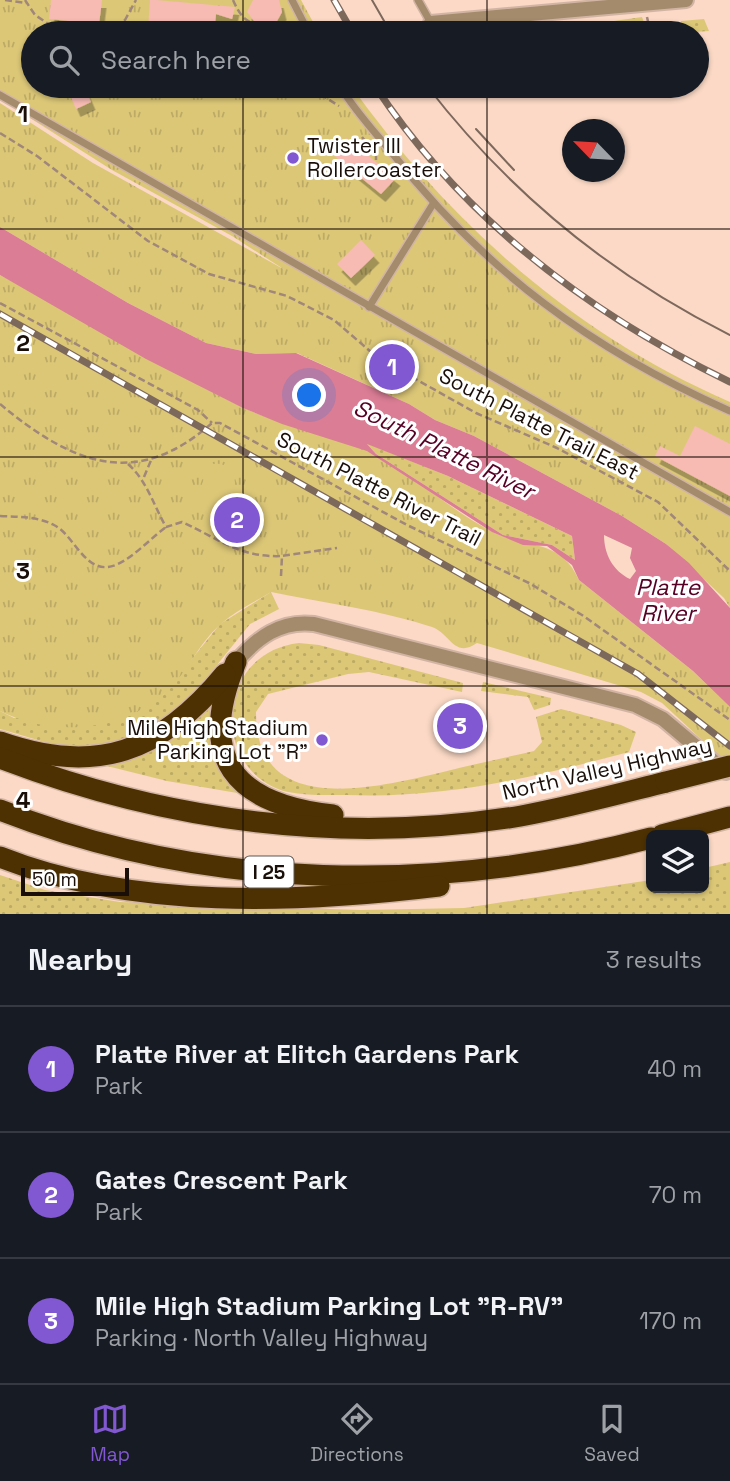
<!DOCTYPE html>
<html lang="en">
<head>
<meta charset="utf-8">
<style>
  :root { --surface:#171b24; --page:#20242c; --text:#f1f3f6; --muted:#9ea1a6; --line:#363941; --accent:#8158d2 }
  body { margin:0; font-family:"Space Grotesk",sans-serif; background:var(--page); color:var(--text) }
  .controls { position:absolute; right:21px; bottom:21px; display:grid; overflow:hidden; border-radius:10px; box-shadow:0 2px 5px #0004 }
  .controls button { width:63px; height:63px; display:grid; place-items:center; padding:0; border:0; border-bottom:2px solid var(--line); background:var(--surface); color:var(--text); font:35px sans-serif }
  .compass { position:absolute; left:562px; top:119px; width:63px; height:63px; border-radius:50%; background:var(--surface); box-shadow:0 2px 5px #0004; rotate:295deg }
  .scale { position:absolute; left:21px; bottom:18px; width:108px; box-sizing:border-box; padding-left:7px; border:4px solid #190e08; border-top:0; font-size:19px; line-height:24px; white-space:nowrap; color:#190e08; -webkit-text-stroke:5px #fff; paint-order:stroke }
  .you { position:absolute; left:310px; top:396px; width:24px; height:24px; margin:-18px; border:5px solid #fff; border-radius:50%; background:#1a73e8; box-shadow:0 0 0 10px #1a73e833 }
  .badge { display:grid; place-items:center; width:46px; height:46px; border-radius:50%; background:var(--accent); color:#fff; font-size:23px; font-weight:700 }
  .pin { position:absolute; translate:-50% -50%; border:4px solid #fff; box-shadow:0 2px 7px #0006 }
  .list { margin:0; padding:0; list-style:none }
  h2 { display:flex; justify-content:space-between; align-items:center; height:91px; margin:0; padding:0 28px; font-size:30px }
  h2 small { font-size:23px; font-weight:400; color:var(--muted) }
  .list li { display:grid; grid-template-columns:46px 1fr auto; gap:21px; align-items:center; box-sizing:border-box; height:126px; padding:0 28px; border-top:2px solid var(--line) }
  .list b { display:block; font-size:26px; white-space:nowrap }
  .list p { margin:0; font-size:23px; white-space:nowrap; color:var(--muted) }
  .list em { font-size:23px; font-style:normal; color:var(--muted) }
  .icon { flex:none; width:38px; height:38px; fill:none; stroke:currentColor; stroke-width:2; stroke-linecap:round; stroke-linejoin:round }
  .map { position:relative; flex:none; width:730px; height:914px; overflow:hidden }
  .search { position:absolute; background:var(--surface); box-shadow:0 2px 5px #0004; left:21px; right:21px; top:21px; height:77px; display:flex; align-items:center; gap:18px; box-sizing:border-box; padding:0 24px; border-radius:38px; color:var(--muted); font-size:26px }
  .sheet { height:469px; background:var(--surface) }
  nav { display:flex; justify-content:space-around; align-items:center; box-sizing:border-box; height:98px; border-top:2px solid var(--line); background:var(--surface); font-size:19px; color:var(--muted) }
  nav a { display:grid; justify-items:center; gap:4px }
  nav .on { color:var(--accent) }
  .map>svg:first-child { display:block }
</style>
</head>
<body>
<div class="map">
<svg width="730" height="914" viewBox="0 0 730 914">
  <defs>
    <pattern id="grass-dots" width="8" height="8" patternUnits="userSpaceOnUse" patternTransform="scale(1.75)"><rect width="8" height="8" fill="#dcc777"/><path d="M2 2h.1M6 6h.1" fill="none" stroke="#bcaa65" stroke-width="1.8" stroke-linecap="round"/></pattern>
    <pattern id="park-tufts" width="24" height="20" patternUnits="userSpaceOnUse" patternTransform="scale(1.75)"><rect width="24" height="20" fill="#dcc777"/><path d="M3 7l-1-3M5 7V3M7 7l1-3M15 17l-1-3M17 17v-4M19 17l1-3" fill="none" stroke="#bcaa65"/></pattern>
    <filter id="shadow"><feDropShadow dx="4.5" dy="8" stdDeviation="0" flood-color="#0004"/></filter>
  </defs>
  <rect width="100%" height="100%" fill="#fbd9c6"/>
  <g fill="url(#grass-dots)">
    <polygon points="642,17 646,28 652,33 610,33 607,22"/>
    <polygon points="704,19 709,31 679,33 681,21"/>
    <polygon points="604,25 605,33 529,33 530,33"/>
    <polygon points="366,443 448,476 572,536 575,560 552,545 503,535 376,454"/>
    <polygon points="271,592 279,609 250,624 179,712 124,743 72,750 0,729 0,711 14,718 163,695 220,624"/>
    <path d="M299,643L319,645L463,683L462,692L369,672L348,674L268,694L256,712C255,818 374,788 439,773C471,765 503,758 534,751L542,742L536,717L561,709L621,725L636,732L629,752C535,777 445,799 347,795C328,795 307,796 288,792C210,773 213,653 299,643Z"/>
    <polygon points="483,682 551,698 550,705 534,710 528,697 481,691"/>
    <path d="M219,688L213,714L249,795L167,781L107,766C162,752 188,735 219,688Z"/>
    <polygon points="730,862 730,914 0,914 0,875 45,890 120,902 361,910 464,908 651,880 651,888 704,888 704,868"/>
  </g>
  <g fill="url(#park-tufts)">
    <path d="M0,0H301L319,33H33V86H351C450,223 573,334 730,402V608L724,598L666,544L622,516L474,436L435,420L409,404L297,353L256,354L206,343L128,303L0,227V103L93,163L285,270L232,236L112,170L0,99Z"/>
    <path d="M0,275C82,317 159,367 242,407C282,427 327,431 367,450C411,472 448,509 491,531C525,550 559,536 579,580L693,671L730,707V766L662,703L641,692L477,643C454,659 450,633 432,627C380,610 325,603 271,592C255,602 235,611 221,624C198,643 186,676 163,695C117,732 52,737 0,711Z"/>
  </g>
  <path fill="#dcc777" d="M212,464C241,460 238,495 228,512L215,519L203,512C196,496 202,478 212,464Z"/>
  <path fill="#da7d95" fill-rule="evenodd" d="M0,227L128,303L206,343L256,354L296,353L409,404L435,420L474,436L622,516L666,544L689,563L730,608V707L693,671L579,580L572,565L547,546L523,545L492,532L367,451L282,424L243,408L146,359L0,275ZM367,444L448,476L572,536L575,560L552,545L503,535L376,454ZM604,535L632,548L630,558L636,571L630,579C613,571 604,554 604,535Z"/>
  <g fill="#f7bbb4" filter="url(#shadow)">
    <polygon points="51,0 102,0 99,24 49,19"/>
    <polygon points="150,0 156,0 235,7 232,19 216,14 214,33 153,33 153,29 148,29"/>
    <polygon points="253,0 279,0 282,12 277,21 263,26 254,21 247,12"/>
    <polygon points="85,88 91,102 76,109 70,95"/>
    <polygon points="346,138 396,178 381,194 332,154"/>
    <polygon points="361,240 375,255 351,278 337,264"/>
    <polygon points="695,426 730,444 730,496 655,456 660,446 680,456"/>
  </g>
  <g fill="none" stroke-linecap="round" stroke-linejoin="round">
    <defs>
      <g id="service">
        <polyline points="292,0 309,33"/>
        <polyline points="418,0 431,23"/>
        <path d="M340,86C354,110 374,131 392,153C485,271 592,350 730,411"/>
        <polyline points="0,95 730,512"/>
        <polyline points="369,307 433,204"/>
      </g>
      <g id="minor">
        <polyline points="431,23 686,0"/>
        <path d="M236,662C257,638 280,620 314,624L635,705L663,719L726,772"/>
      </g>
      <g id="motorway">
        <path d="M236,662C196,758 234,804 333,815"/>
        <path d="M0,742C97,776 161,752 225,674"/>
        <path d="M0,758C167,822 344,845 521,816C570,807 618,794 666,782"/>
        <path d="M0,810C206,891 438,894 651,838"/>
        <polyline points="662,835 730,817"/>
        <path d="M0,857C133,910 299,903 439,886"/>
      </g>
    </defs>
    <use href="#service" stroke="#d2b4a4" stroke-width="10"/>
    <use href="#minor" stroke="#d2b4a4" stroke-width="18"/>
    <use href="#motorway" stroke="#d2b4a4" stroke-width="24"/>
    <g stroke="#a0877a" stroke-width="2.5" stroke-dasharray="7 3.5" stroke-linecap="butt">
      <polyline points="5,0 26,3"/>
      <polyline points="25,0 35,15 62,33"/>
      <path d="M233,0C246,30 255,20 278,33"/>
      <polyline points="647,17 649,26"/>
      <polyline points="107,33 125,20 136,0"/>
      <polyline points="314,86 320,94 339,106"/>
      <polyline points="0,133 37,156 148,241 209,274 287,296 334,320 378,358 476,413 557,448 658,502 730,571"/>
      <polyline points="362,137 376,155 376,160"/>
      <polyline points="0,303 198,410 212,423"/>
      <path d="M0,404C71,463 135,491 212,423H220L407,525L529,583L582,615L730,720"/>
      <path d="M128,464C147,481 153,504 166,527L182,522C218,538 239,558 282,556"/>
      <polyline points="144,477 152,458"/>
      <path d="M0,516C19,517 36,516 54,525C76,536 86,579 118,564C135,556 151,538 166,527"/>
      <polyline points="281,576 282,556 337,548"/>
    </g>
    <use href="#service" stroke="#a48b6c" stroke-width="7"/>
    <use href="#minor" stroke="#a48b6c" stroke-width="14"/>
    <use href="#motorway" stroke="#4d3102" stroke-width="21"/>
    <g stroke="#7d685c" stroke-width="2">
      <polyline points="372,0 391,33"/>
      <path d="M427,86C509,192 610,275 730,335"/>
      <polyline points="476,129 514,170"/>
    </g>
    <defs>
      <g id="rail">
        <polyline points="334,0 353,33"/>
        <path d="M375,86C462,218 590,314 730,382"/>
        <polyline points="0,314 638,674 730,746"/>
      </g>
    </defs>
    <use href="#rail" stroke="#7d685c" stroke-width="7"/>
    <use href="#rail" stroke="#fff" stroke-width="4.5" stroke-dasharray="13" stroke-linecap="butt"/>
    <defs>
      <polyline id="motorway-bridge" points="666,782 730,766"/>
    </defs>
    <use href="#motorway-bridge" stroke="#d2b4a4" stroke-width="24" stroke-linecap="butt"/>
    <use href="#motorway-bridge" stroke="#4d3102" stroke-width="21"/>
  </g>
  <path fill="none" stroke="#190e08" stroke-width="2" stroke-opacity="0.55" d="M243,0V33M487,0V33M243,86V914M487,86V914M0,229H730M0,457H730M0,686H730"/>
  <g fill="#8158d2" stroke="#fff" stroke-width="2.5">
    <circle cx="293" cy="158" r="7"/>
    <circle cx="322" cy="740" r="7"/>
  </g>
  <g text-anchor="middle" stroke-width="6" stroke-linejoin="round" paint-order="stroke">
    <rect fill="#fff" stroke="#5e5652" stroke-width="2" x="244.5" y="856.5" width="49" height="31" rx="5"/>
    <g font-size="19" font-weight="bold" fill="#190e08">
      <text x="269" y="879">I 25</text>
    </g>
    <g font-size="21" fill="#190e08" stroke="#fff" text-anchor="start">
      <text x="307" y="153">Twister III<tspan x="307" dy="24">Rollercoaster</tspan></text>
      <text x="308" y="735" text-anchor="end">Mile High Stadium<tspan x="308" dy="24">Parking Lot "R"</tspan></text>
    </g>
    <g font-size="21" fill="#190e08" stroke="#fff">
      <text transform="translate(539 424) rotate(27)" y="7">South Platte Trail East</text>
      <text transform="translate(379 489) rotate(27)" y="7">South Platte River Trail</text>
      <text transform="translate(607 769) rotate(-13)" y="7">North Valley Highway</text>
    </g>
    <g font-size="23" font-style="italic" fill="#560025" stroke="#fff">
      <text transform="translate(444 449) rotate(26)" y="8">South Platte River</text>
      <text x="668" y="595">Platte<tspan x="668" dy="26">River</tspan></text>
    </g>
  </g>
  <g font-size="23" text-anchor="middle" font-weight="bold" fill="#190e08" stroke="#fff" stroke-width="6" stroke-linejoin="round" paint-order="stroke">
    <text x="23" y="122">1</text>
    <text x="23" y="351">2</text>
    <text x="23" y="579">3</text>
    <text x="23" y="808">4</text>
  </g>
</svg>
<div class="controls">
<button><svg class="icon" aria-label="layers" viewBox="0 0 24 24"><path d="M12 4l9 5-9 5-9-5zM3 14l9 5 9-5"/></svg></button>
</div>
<svg class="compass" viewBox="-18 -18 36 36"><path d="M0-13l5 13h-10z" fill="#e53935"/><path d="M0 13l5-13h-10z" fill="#9ea1a6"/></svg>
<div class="scale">50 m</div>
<div class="you"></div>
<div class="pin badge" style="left:392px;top:367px">1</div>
<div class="pin badge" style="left:237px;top:520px">2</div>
<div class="pin badge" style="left:460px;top:726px">3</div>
<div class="search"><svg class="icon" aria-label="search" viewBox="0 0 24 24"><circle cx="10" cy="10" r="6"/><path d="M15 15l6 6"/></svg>Search here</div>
</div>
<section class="sheet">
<h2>Nearby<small>3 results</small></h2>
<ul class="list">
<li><span class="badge">1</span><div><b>Platte River at Elitch Gardens Park</b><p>Park</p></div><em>40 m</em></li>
<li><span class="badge">2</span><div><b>Gates Crescent Park</b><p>Park</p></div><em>70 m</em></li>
<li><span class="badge">3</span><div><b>Mile High Stadium Parking Lot &quot;R-RV&quot;</b><p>Parking · North Valley Highway</p></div><em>170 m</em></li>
</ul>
</section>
<nav>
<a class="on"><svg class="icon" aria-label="map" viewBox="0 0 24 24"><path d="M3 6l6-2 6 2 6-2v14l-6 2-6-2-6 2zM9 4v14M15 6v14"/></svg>Map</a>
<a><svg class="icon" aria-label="directions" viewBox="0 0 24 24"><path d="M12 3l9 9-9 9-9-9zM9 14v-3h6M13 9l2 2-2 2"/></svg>Directions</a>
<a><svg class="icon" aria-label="saved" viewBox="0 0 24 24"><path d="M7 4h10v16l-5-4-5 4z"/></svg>Saved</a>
</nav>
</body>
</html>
